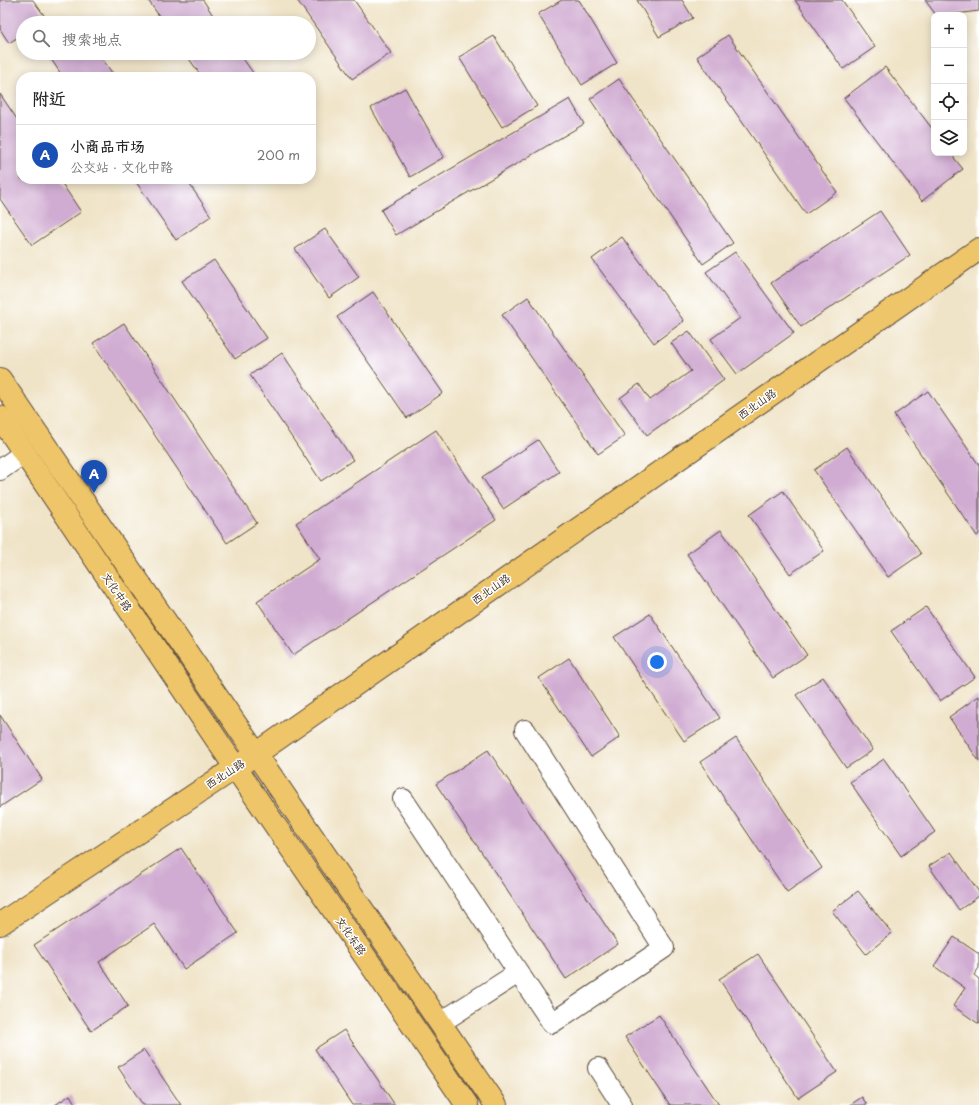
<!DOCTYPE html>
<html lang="zh">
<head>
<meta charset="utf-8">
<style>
  :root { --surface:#fff; --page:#f6f6f6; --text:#222; --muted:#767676; --line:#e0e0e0; --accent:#d1495b }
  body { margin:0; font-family:"Playpen Sans","LXGW WenKai TC",sans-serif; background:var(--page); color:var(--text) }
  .controls { position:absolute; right:12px; top:12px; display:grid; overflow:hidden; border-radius:8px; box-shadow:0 2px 10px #0003 }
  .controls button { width:36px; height:36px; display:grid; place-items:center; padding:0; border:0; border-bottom:1px solid var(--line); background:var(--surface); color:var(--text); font:20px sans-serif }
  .you { position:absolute; left:657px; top:662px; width:14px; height:14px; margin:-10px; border:3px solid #fff; border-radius:50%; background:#1a73e8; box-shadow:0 0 0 6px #1a73e833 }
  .badge { display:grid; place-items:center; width:26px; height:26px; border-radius:50%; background:var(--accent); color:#fff; font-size:13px; font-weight:700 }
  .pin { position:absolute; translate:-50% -33px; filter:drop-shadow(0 1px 2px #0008) }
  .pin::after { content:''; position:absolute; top:21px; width:14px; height:12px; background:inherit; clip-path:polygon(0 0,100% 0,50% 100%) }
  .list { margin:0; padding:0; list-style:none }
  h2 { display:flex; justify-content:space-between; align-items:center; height:52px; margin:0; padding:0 16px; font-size:17px }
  h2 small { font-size:13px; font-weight:400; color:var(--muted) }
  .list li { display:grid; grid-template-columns:26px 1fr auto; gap:12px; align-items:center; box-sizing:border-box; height:60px; padding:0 16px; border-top:1px solid var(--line) }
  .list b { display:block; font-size:15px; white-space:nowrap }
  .list p { margin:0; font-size:13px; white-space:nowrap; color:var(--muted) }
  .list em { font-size:13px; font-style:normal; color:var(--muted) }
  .icon { flex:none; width:22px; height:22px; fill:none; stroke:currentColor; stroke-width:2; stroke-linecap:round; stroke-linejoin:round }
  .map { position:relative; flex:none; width:979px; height:1105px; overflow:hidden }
  .search { position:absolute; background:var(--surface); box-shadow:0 2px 10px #0003; left:16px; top:16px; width:300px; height:44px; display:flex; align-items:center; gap:10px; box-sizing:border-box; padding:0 14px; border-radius:22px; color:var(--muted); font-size:15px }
  .panel { position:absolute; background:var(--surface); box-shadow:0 2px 10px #0003; left:16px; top:72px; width:300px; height:112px; border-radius:16px }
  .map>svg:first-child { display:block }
</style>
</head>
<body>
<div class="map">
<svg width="979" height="1105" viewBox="0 0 979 1105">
  <rect width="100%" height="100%" fill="#fff"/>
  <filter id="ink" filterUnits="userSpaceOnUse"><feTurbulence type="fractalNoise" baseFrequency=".025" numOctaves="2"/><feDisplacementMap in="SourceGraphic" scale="8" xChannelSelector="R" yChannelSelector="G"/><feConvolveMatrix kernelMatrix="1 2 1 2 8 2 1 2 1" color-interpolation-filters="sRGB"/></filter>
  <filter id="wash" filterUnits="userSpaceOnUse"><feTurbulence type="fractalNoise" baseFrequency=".012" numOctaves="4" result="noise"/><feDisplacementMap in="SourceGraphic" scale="16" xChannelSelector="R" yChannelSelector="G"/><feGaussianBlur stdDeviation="0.9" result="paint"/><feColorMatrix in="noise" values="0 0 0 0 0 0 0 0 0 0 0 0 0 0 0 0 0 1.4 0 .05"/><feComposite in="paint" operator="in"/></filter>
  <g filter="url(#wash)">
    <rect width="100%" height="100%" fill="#f0e4c8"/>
    <g id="blocks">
      <g fill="#d0acd2">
        <polygon points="0,0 33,0 46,18 38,23 23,23 23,34 9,43 0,29"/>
        <polygon points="148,0 203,0 218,23 164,23"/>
        <polygon points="297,0 354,0 391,53 352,79"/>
        <polygon points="562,0 579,0 617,63 582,85 538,14"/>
        <polygon points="637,0 682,0 693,18 659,37"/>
        <polygon points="795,0 842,0 875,47 843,69"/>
        <polygon points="925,0 979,0 979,11 947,15 936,15"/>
        <polygon points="728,35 837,192 806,214 697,57"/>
        <polygon points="494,36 537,106 502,127 459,57"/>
        <polygon points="47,53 98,53 115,77 63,77"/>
        <polygon points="185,53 239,53 256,77 202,77"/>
        <polygon points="885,67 934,131 934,153 950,153 963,169 922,201 844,98"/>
        <polygon points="619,79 733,243 703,264 590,99"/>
        <polygon points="405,88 444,157 410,177 371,108"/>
        <polygon points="0,94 21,125 21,179 59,179 81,212 32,245 0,199"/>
        <polygon points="570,99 584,124 396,235 381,210"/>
        <polygon points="134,179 186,179 211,216 176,240"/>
        <polygon points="880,211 910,255 801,327 771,283"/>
        <polygon points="325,229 359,277 329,298 295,249"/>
        <polygon points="622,237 684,321 654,343 592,259"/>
        <polygon points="735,252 794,333 737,374 711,339 740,318 706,272"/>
        <polygon points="214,260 267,338 235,359 182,281"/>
        <polygon points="373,292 443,393 407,418 337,317"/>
        <polygon points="528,297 625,436 598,454 502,315"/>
        <polygon points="124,323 257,523 227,543 93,343"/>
        <polygon points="689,331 724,380 647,435 620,398 639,384 650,400 691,371 671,343"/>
        <polygon points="282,353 353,460 321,481 250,375"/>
        <polygon points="928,391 979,465 979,534 977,536 894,415"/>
        <polygon points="436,430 496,520 293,655 257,601 320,559 296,523"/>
        <polygon points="538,440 559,472 503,509 482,477"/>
        <polygon points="847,447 921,554 888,577 814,470"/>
        <polygon points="783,491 824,551 790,574 749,515"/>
        <polygon points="721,530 807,655 773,678 687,554"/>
        <polygon points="926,607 975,677 940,701 891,631"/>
        <polygon points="650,614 720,718 684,741 614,637"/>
        <polygon points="569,658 620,737 591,757 539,678"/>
        <polygon points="823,677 873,750 846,768 796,695"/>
        <polygon points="979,696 979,761 949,717"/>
        <polygon points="0,715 42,779 0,807"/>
        <polygon points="736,738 822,868 787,892 700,762"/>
        <polygon points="488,750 618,944 566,979 436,784"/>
        <polygon points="884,759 935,832 901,856 850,782"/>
        <polygon points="181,848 238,933 184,969 154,924 99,962 128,1006 91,1031 34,945"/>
        <polygon points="951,852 979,892 979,896 959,910 929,866"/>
        <polygon points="858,891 892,933 866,954 832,911"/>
        <polygon points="954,937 979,954 979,968 974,975 979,979 979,1024 953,1006 965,988 934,966"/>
        <polygon points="758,954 837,1072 798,1098 719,979"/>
        <polygon points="659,1015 719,1105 670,1105 625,1037"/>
        <polygon points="344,1030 395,1105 352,1105 315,1049"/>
        <polygon points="144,1050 181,1105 143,1105 118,1067"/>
        <polygon points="70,1095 76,1105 55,1105"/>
        <polygon points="862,1097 867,1105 850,1105"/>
      </g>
    </g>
  </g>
  <g filter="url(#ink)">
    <use href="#blocks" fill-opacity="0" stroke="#564638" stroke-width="1"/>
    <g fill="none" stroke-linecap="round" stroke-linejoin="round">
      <defs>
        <g id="minor">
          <polyline points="0,470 24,453"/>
          <polyline points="403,799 552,1023 664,948 525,730"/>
          <polyline points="440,1023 518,973"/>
          <polyline points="598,1068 622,1105"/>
        </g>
        <g id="major">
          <polyline points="0,379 496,1105"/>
          <polyline points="0,417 235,767 467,1105"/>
          <polyline points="0,924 256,754 979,249"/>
        </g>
      </defs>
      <use href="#minor" stroke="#564638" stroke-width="22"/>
      <use href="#major" stroke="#564638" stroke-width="24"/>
      <use href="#minor" stroke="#fff" stroke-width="20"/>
      <use href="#major" stroke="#eec569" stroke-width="22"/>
    </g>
  </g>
  <g text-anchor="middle" stroke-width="3" stroke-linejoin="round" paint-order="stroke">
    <g font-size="11" fill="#3b2a1e" stroke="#fff">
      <text transform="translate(757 404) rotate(-35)" y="4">西北山路</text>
      <text transform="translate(491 589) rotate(-35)" y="4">西北山路</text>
      <text transform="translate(117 592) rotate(56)" y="4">文化中路</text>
      <text transform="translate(225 774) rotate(-33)" y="4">西北山路</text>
      <text transform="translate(351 936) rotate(55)" y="4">文化东路</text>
    </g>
  </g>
</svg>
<div class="controls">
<button>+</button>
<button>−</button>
<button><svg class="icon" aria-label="locate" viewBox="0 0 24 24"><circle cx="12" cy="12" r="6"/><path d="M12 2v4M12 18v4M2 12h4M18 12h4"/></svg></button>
<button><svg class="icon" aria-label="layers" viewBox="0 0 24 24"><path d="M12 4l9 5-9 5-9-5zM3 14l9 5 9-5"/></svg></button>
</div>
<div class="you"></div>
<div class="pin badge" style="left:94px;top:493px;background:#1a4fb4">A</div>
<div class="search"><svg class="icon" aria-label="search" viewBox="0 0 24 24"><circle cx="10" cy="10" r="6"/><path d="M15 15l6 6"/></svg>搜索地点</div>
<section class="panel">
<h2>附近<small></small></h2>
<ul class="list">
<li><span class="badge" style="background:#1a4fb4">A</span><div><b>小商品市场</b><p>公交站 · 文化中路</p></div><em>200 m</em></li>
</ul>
</section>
</div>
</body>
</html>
